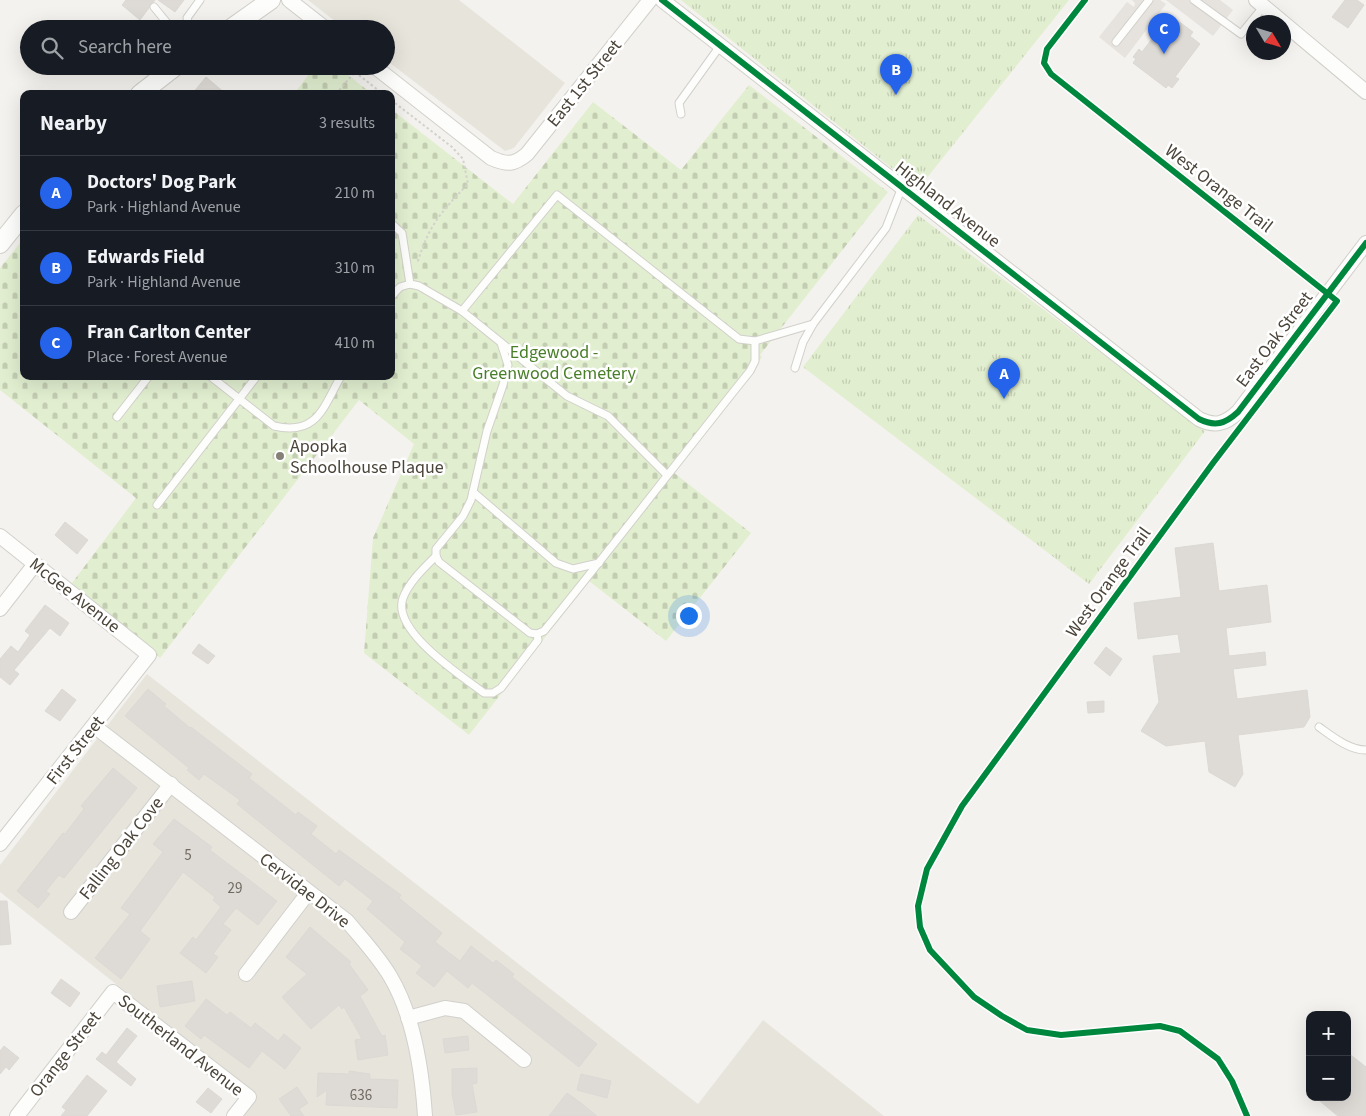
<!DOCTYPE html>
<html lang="en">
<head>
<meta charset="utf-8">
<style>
  :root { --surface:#171b24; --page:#242831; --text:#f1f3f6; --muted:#9ea1a6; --line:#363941; --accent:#2563eb }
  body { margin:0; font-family:"Source Sans 3",sans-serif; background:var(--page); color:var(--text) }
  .controls { position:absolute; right:15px; bottom:15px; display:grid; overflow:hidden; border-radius:10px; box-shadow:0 5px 20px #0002 }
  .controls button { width:45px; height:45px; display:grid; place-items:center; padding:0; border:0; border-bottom:1px solid var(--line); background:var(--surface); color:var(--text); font:25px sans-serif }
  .compass { position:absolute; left:1246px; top:15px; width:45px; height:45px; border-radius:50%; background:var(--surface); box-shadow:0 5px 20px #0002; rotate:128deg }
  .you { position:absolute; left:688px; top:615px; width:18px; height:18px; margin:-12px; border:4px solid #fff; border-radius:50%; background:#1a73e8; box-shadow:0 0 0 8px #1a73e833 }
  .badge { display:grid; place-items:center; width:32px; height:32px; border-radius:50%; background:var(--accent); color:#fff; font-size:16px; font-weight:700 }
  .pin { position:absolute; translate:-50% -41px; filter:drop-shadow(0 1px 2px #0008) }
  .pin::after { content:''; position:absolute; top:26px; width:18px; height:15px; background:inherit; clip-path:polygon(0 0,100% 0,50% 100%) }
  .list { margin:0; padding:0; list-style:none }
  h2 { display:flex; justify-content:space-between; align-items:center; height:65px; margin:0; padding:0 20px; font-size:21px }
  h2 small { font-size:16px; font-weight:400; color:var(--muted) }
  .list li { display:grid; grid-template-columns:32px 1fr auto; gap:15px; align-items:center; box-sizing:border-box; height:75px; padding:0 20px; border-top:1px solid var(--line) }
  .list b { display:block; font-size:19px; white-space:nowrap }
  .list p { margin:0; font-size:16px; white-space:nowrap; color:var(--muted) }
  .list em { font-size:16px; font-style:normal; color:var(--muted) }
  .icon { flex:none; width:28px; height:28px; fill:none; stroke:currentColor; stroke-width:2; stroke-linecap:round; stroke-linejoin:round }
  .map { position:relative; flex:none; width:1366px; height:1116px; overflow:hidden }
  .search { position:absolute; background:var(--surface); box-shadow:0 5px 20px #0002; left:20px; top:20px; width:375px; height:55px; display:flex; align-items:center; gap:12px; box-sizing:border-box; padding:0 18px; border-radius:28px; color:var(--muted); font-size:19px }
  .panel { position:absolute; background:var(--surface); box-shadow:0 5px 20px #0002; left:20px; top:90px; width:375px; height:290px; border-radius:10px }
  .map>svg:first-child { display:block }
</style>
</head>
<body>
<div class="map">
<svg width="1366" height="1116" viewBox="0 0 1366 1116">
  <defs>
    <pattern id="cemetery-stones" width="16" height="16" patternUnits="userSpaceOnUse" patternTransform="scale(1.25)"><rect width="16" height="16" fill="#e1eecf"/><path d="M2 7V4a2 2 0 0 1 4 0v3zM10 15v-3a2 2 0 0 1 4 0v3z" fill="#c3cdb2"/></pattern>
    <pattern id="park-tufts" width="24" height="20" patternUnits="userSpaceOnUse" patternTransform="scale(1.25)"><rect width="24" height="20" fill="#e1eecf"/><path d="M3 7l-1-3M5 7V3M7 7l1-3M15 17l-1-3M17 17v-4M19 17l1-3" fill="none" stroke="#c3cdb2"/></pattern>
  </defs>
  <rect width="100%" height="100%" fill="#f4f2ee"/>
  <g fill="#e7e4dc">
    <polygon points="308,0 459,0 565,83 514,148 505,151 386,60 386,29 345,29"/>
    <polygon points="147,674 698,1104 763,1020 884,1116 242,1116 257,1096 0,892 0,865"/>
  </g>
  <g fill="url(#cemetery-stones)">
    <polygon points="315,66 337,66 372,94 294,94"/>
    <polygon points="749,85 888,192 760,355 762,357 673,472 751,533 666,641 589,581 469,735 364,653 373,538 414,444 359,400 160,658 69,587 136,498 0,390 0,268 24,238 24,376 391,376 391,109 513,204 593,102 681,170"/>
  </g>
  <g fill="url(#park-tufts)">
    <polygon points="681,0 1069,0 918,189"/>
    <polygon points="918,215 1205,431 1089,584 803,367"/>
  </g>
  <g fill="#e6e3df">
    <polygon points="1132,0 1160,0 1166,4 1125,58 1099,37 1127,2 1134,7 1135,3"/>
    <polygon points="1166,0 1220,0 1233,10 1213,36"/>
  </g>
  <g fill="#dedbd6" stroke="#dcd9d4">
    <polygon points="126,0 155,0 140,20 122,5"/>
    <polygon points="158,0 184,0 175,12"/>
    <polygon points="1345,0 1357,0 1364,5 1348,28 1332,17"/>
    <polygon points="1168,18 1176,24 1178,21 1193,32 1190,36 1200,44 1175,77 1179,79 1172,88 1168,85 1166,88 1133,63 1136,59 1133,57 1139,49 1142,52"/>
    <polygon points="206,77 226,94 192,94"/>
    <polygon points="65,522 88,540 77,554 55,535"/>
    <polygon points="1213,543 1219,591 1267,585 1271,622 1226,628 1229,656 1265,652 1266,665 1233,669 1237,699 1307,690 1310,717 1304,727 1238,735 1243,774 1235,787 1209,772 1205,741 1166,746 1141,731 1159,702 1153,656 1181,653 1178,634 1138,639 1134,603 1181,597 1175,548"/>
    <polygon points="45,605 69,623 60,636 50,628 14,670 19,674 10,685 0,677 0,659 11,646 18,652 30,635 25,631"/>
    <polygon points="199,644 215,656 208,664 192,653"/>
    <polygon points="1106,647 1122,659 1110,676 1094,663"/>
    <polygon points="62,689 76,700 60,721 45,711"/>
    <polygon points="148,689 166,704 164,706 190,728 191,727 252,774 249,778 296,815 298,812 317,826 311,834 336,854 339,850 401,895 399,898 442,933 435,942 460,961 471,946 493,963 496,960 514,974 512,977 597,1044 579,1067 472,983 468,988 447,971 434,987 416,973 422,966 400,949 405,942 367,909 373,901 345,879 339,886 237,804 240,800 204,774 199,780 187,770 189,768 125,716"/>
    <polygon points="1104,701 1104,712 1088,713 1087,702"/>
    <polygon points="113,768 137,788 64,878 59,875 46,891 50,894 38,908 17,891 63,833 65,834 84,809 81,806"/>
    <polygon points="174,819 212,847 210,850 277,901 258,925 236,908 223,924 231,930 213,954 218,957 206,973 180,953 193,937 196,940 221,907 213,900 215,897 183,872 140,931 150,939 121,979 95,958 130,914 121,908 163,852 153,844"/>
    <polygon points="0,901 7,901 11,944 0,945"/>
    <polygon points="310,927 351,962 349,964 368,990 360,996 382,1036 385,1035 388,1055 358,1060 355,1040 362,1039 344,1007 342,1009 339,1005 311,1029 282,997 307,974 286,957"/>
    <polygon points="61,979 80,993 70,1007 51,993"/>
    <polygon points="192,981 195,1001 160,1007 157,986"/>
    <polygon points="206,999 227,1015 230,1012 251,1028 255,1023 278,1041 284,1034 301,1048 285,1069 262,1051 249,1068 204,1035 201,1039 185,1026"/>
    <polygon points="127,1028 137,1036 116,1062 136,1079 131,1086 96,1059 102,1052 106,1055"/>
    <polygon points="468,1036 469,1050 445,1053 443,1039"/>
    <polygon points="4,1046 19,1058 9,1070 6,1067 0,1074 0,1051"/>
    <polygon points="1347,1052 1366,1067 1366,1116 1338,1116 1315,1097 1347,1097"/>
    <polygon points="477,1068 477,1083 472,1084 477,1112 456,1115 452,1093 452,1069"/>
    <polygon points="349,1071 370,1074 370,1079 398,1080 397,1108 326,1105 327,1090 317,1097 318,1073 349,1074"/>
    <polygon points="581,1074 611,1081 607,1098 577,1090"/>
    <polygon points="87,1075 107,1091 87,1116 61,1116 66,1110 62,1107"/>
    <polygon points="297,1087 308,1103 299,1109 304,1116 291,1116 279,1099"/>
    <polygon points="208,1088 222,1099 211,1113 196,1102"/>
    <polygon points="567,1093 581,1103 597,1116 549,1116"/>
  </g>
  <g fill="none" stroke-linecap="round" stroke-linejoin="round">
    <defs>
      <g id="service">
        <polyline points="1194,0 1241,34 1264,6"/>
        <polyline points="154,7 172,29"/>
        <polyline points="190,29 187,18 200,0"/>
        <polyline points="1116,42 1149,0"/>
        <polyline points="681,114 679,103 720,46"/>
        <polyline points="391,223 402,233 410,284"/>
        <polyline points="391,297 400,287 410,284 419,286 462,311 567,396 608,416 667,475"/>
        <polyline points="462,311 557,195 739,339 755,341 813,324"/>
        <path d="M501,343L508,365L503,385L487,431L471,500L463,516L436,549V556L439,562L530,633L537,634L544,631C614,545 681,457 750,371L755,361V341"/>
        <polyline points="795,368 803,342 813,324 886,228 902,187"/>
        <path d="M210,376L274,426C317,436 323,408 341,376"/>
        <polyline points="117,417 149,376"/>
        <polyline points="473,492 556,563 573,569 599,563"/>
        <polyline points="157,505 257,376"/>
        <path d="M436,556C424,568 409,582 403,598C391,631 462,676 484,693H493L501,688L538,640L537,634"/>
        <path d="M1319,727C1333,737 1349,750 1366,750"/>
      </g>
      <g id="minor">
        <polyline points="289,0 326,29"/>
        <path d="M662,0L1199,419C1215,427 1225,424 1238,412L1366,243"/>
        <polyline points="1256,0 1366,92"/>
        <path d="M374,66L491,158C507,165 514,165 527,154L650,0"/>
        <polyline points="0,536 149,655 0,844"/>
        <polyline points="0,609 35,564"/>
        <path d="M94,726L347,921C362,939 378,956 390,976C414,1016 422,1070 425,1116"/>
        <polyline points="71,912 171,784"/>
        <polyline points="246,974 308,893"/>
        <polyline points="408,1018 445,1008 464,1011 524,1060"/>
        <polyline points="17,1116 113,992 249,1097 234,1116"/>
      </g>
      <g id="tertiary">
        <polyline points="230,29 271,0"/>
        <polyline points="140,94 176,66"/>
        <polyline points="0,244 24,214"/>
      </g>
    </defs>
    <use href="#service" stroke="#d2d0cb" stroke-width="9"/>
    <use href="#minor" stroke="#d2d0cb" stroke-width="16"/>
    <use href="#tertiary" stroke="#d2d0cb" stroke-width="20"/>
    <g stroke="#d3d2cc" stroke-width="2" stroke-dasharray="2.5 2.5" stroke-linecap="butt">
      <polyline points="355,72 383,94"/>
      <polyline points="336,94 360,66"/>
      <path d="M391,100L452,147L463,159L468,184C440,213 429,225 417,264"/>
    </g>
    <use href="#service" stroke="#fdfdfc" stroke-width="7"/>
    <use href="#minor" stroke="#fdfdfc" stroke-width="14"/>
    <use href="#tertiary" stroke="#fdfdfc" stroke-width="18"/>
    <defs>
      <g id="cycleway">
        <path d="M662,0L1199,419C1215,427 1225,424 1238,412L1366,243"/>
        <polyline points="1085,0 1047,49 1044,63 1051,74 1337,301 1213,463 962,806 927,869 918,906 920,927 930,950 974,997 1002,1016 1027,1030 1061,1035 1160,1026 1180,1031 1218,1059 1232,1081 1247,1116"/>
      </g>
    </defs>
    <use href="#cycleway" stroke="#fff" stroke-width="9"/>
    <use href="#cycleway" stroke="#00873e" stroke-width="6"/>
  </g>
  <circle fill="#868178" stroke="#fff" stroke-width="2" cx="280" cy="456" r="5"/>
  <g text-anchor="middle" stroke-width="5" stroke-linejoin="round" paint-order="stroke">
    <g font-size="15" fill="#706a61">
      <text x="188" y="860">5</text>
      <text x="235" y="893">29</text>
      <text x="361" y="1100">636</text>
    </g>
    <g font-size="18" fill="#4b4439" stroke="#fff">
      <text transform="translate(584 83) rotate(-51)" y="6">East 1st Street</text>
      <text transform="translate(1219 188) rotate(38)" y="6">West Orange Trail</text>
      <text transform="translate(948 204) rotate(38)" y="6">Highland Avenue</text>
      <text transform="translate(1274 339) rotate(-53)" y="6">East Oak Street</text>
      <text transform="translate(1108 582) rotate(-54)" y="6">West Orange Trail</text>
      <text transform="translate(75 595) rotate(38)" y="6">McGee Avenue</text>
      <text transform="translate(75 750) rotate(-52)" y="6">First Street</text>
      <text transform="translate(121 848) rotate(-52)" y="6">Falling Oak Cove</text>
      <text transform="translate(305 890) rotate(38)" y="6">Cervidae Drive</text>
      <text transform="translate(181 1045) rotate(38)" y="6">Southerland Avenue</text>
      <text transform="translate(65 1054) rotate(-52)" y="6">Orange Street</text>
    </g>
    <g font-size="18" fill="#4a7f2a" stroke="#fff">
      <text x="554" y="358">Edgewood -<tspan x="554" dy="21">Greenwood Cemetery</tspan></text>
    </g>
    <g font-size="18" fill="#4b4439" stroke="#fff" text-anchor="start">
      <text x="290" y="452">Apopka<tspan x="290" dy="21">Schoolhouse Plaque</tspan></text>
    </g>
  </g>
</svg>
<div class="controls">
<button>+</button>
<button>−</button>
</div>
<svg class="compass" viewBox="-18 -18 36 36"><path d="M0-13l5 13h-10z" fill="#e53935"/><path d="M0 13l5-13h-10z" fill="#9ea1a6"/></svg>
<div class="you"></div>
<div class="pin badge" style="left:1004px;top:399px">A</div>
<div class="pin badge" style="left:896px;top:95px">B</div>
<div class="pin badge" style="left:1164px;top:54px">C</div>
<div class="search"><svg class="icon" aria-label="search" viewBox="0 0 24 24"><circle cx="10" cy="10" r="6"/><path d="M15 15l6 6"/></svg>Search here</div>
<section class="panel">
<h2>Nearby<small>3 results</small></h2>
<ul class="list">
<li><span class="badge">A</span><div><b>Doctors' Dog Park</b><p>Park · Highland Avenue</p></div><em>210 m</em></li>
<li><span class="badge">B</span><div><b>Edwards Field</b><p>Park · Highland Avenue</p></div><em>310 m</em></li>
<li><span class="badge">C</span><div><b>Fran Carlton Center</b><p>Place · Forest Avenue</p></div><em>410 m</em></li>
</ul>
</section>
</div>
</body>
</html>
